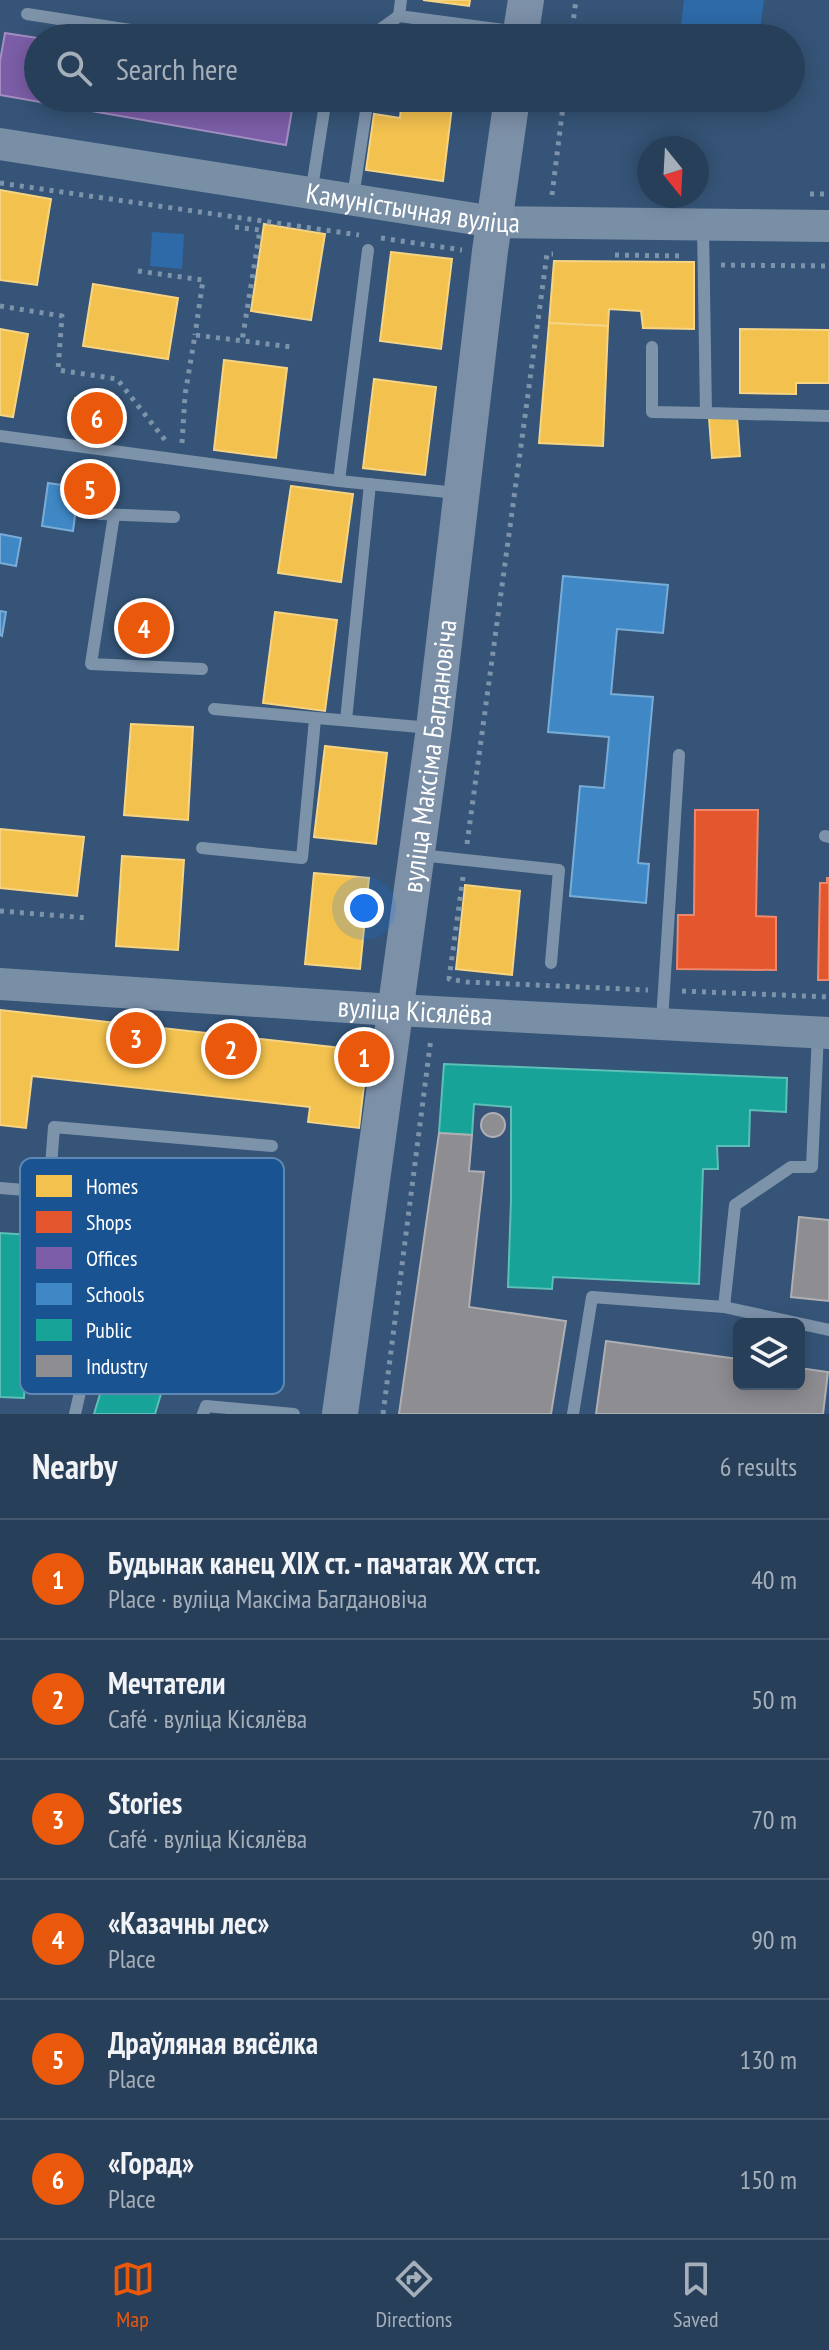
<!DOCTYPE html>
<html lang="en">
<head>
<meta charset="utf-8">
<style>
  :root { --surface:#283f59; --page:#30465f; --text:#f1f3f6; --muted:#a5afba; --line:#44586f; --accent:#ea580c }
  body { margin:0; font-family:"PT Sans Narrow",sans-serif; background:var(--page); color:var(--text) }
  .controls { position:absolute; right:24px; bottom:24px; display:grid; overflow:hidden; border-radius:12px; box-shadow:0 4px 20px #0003 }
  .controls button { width:72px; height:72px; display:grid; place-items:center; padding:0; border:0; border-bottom:2px solid var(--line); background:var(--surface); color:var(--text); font:40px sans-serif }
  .compass { position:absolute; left:637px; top:136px; width:72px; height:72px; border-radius:50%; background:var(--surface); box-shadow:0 4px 20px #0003; rotate:162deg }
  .you { position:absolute; left:364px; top:908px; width:28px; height:28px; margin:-20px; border:6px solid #fff; border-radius:50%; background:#1a73e8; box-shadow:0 0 0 12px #1a73e833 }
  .badge { display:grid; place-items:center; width:52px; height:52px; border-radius:50%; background:var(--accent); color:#fff; font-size:26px; font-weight:700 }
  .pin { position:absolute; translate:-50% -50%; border:4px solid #fff; box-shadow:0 2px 8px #0006 }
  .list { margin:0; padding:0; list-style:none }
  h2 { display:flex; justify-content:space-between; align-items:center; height:104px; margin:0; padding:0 32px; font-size:34px }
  h2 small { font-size:26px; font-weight:400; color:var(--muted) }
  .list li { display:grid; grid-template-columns:52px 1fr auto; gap:24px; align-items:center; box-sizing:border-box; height:120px; padding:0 32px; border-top:2px solid var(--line) }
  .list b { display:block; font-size:30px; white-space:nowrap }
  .list p { margin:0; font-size:26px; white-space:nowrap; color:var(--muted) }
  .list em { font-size:26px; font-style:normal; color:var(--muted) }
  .icon { flex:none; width:44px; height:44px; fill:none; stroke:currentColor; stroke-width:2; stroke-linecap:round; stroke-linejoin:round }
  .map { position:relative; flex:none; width:829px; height:1414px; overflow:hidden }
  .search { position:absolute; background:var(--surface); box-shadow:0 4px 20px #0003; left:24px; right:24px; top:24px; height:88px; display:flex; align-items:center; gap:20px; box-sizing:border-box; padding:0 28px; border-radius:44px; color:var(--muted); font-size:30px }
  .sheet { height:824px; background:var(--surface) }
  nav { display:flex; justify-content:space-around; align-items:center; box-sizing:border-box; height:112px; border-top:2px solid var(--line); background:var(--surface); font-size:22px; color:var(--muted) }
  nav a { display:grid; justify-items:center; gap:4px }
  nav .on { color:var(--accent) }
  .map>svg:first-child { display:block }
</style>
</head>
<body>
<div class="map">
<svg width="829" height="1414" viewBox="0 0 829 1414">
  <rect width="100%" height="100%" fill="#355477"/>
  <g fill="#2e6aa8">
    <polygon points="684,0 764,0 759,38 724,38 680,33"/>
    <polygon points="152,232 184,234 182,269 150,266"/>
  </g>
  <g fill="#f2c14e" stroke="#f6d483" stroke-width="2">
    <polygon points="423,0 470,0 469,6"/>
    <polygon points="402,98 453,98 443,181 366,170 374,114 400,118"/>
    <polygon points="0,190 51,199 37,285 0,280"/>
    <polygon points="264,224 325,234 311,320 251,311"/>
    <polygon points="391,252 452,259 441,349 380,341"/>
    <polygon points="554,261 694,262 694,329 643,328 641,311 609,309 608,326 549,323"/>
    <polygon points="93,284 178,298 168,359 83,346"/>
    <polygon points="549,323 608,326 603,446 539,443"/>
    <polygon points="0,329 28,334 13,417 0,415"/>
    <polygon points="740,329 829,330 829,383 796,383 796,394 740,393"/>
    <polygon points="224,360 287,368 276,458 214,450"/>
    <polygon points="374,379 436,387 425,475 363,468"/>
    <polygon points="75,398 99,400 96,434 72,432"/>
    <polygon points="737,416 740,456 712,458 709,418"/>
    <polygon points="291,486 353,494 341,582 278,573"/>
    <polygon points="275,612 337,620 325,711 263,703"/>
    <polygon points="131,724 193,727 188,820 124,815"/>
    <polygon points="325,746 387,753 376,844 314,837"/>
    <polygon points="0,829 84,837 77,896 0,888"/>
    <polygon points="122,856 184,860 178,950 116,946"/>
    <polygon points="314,873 369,878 360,969 305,964"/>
    <polygon points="465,885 520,891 512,975 456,969"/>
    <polygon points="0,1010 368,1051 359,1128 308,1122 310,1107 32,1076 26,1128 0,1125"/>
  </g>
  <g fill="#e4572e" stroke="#ec896d" stroke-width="2">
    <polygon points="695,810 758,810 756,916 776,917 776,970 677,969 678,915 694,915"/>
    <polygon points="827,878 829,878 829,980 818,980 820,883 827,883"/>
  </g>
  <polygon fill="#7b5ea7" stroke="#a38ec1" stroke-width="2" points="5,33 38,38 38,98 294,98 286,145 0,95 0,61"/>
  <g fill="#3f88c5" stroke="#79acd6" stroke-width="2">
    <polygon points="48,483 98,490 95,511 76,508 73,531 42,526"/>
    <polygon points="0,534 21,538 16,566 0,563"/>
    <polygon points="563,576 668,585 663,633 617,629 611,694 653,697 638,863 649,864 646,903 570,896 580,786 604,788 609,737 548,732"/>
    <polygon points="0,611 6,612 2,636 0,635"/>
  </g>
  <g fill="#17a398" stroke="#5dbfb7" stroke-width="2">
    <polygon points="444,1064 787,1078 786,1112 750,1110 749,1146 717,1146 718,1169 703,1169 699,1284 553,1277 552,1289 508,1287 511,1200 511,1107 474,1104 472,1135 439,1133"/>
    <polygon points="0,1233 31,1235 24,1398 0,1397"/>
    <polygon points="176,1251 197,1254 205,1261 211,1273 210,1288 205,1300 194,1306 180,1309 168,1305 152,1290 146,1298 143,1310 151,1334 159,1342 174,1350 155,1414 94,1414 117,1338 125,1289 98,1280 95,1269 102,1261 109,1259 156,1268 168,1254"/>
  </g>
  <g fill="#8d8d92" stroke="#afafb3" stroke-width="2">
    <circle cx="493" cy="1125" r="12"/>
    <polygon points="439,1133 472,1135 469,1171 484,1172 469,1307 566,1321 551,1414 399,1414"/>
    <polygon points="799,1217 829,1220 829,1301 791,1297"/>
    <polygon points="606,1341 739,1359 739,1384 799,1384 799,1368 828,1372 823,1414 596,1414"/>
  </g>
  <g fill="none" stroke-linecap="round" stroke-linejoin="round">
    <g stroke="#7d93aa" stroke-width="5" stroke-dasharray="4 6" stroke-linecap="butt">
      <polyline points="571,38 576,0"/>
      <polyline points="0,183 359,235"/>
      <polyline points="810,194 829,194"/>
      <polyline points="552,195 564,98"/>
      <polyline points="235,227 260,230 242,341"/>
      <polyline points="381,238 462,250"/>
      <polyline points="615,255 685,256"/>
      <polyline points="721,265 829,266"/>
      <polyline points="138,271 203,280 195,335"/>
      <polyline points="0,306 62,316 58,370 117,379 165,440"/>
      <polyline points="182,443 185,395 195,335 291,347"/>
      <polyline points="467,844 547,254 553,254"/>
      <polyline points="463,877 449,979 467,982 648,990"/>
      <polyline points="0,911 88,918"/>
      <polyline points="682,991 829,997"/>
      <polyline points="65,1195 185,1213 231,1243 276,1281"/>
      <polyline points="383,1414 431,1038"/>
    </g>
    <g stroke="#7d93aa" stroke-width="12">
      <polyline points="401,0 399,16 518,32"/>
      <polyline points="27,14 182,38"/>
      <polyline points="377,38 378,31 399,16"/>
      <polyline points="311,194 326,98"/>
      <polyline points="353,197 368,98"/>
      <polyline points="703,226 706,413 829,416"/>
      <polyline points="652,347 652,412 706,413"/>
      <polyline points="0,436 339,481 457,493"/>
      <polyline points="339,481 368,250"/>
      <polyline points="100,514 174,517"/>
      <polyline points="114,515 91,664 202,669"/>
      <polyline points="214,709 431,728"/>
      <polyline points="346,720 370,484"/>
      <polyline points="825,836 829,837"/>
      <polyline points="202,848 302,858 315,719"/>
      <polyline points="420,855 559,870 551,963"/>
      <polyline points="662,1021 679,755"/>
      <polyline points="0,1188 49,1192 54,1127 272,1146"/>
      <polyline points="724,1307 829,1330"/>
      <polyline points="75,1414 99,1308 75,1282 76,1251"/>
      <polyline points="203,1414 206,1406 294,1414"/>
      <polyline points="573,1414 592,1297 724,1307 735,1205 791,1167 812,1167 818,1033"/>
    </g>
    <g stroke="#798fa6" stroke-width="32">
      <path id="s1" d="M0,144L494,222L829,226"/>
      <path id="s2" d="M0,984L378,1009L829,1033"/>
    </g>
    <g stroke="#7c90a8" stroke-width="36">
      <polyline points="520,38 526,0"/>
      <path id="s3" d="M340,1414L434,728L490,251L512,98"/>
    </g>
  </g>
  <g text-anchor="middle" stroke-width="8" stroke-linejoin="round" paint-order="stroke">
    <g font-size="28" fill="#fff" stroke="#1a5392">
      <text dy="10" stroke="none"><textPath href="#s1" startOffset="418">Камуністычная вуліца</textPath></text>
      <text dy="10" stroke="none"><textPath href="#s3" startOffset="664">вуліца Максіма Багдановіча</textPath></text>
      <text dy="10" stroke="none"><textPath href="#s2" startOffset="416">вуліца Кісялёва</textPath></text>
    </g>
  </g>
  <rect x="20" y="1158" width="264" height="236" rx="12" fill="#1a5392" stroke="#5f87b3" stroke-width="2"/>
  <rect x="36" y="1175" width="36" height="22" fill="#f2c14e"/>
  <rect x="36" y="1211" width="36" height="22" fill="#e4572e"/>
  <rect x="36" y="1247" width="36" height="22" fill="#7b5ea7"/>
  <rect x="36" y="1283" width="36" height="22" fill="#3f88c5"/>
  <rect x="36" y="1319" width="36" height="22" fill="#17a398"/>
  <rect x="36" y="1355" width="36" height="22" fill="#8d8d92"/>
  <g font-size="22" fill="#fff">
    <text x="86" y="1194">Homes</text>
    <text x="86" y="1230">Shops</text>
    <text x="86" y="1266">Offices</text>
    <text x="86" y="1302">Schools</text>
    <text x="86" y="1338">Public</text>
    <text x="86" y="1374">Industry</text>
  </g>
</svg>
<div class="controls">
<button><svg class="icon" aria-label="layers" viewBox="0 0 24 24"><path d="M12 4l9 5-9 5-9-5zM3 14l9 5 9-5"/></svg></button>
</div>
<svg class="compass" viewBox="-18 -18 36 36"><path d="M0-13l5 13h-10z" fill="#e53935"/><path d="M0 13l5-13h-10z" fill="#a5afba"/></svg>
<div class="you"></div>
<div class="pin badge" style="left:364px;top:1057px">1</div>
<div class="pin badge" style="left:231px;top:1049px">2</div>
<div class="pin badge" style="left:136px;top:1038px">3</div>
<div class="pin badge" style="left:144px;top:628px">4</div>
<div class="pin badge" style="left:90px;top:489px">5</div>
<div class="pin badge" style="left:97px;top:418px">6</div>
<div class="search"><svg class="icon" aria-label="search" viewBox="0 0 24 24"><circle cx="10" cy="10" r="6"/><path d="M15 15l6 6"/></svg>Search here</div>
</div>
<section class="sheet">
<h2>Nearby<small>6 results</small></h2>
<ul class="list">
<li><span class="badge">1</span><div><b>Будынак канец XIX ст. - пачатак XX стст.</b><p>Place · вуліца Максіма Багдановіча</p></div><em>40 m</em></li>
<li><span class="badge">2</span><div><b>Мечтатели</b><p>Café · вуліца Кісялёва</p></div><em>50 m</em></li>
<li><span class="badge">3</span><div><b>Stories</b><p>Café · вуліца Кісялёва</p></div><em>70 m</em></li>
<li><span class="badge">4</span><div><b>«Казачны лес»</b><p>Place</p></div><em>90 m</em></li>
<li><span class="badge">5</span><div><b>Драўляная вясёлка</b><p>Place</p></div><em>130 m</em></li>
<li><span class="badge">6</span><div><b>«Горад»</b><p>Place</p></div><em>150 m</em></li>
</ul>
</section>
<nav>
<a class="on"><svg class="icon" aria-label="map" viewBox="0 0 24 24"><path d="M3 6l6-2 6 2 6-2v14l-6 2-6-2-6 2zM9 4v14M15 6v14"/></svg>Map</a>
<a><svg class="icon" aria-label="directions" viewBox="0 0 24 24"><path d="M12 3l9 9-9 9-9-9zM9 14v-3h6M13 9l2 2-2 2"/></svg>Directions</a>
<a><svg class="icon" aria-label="saved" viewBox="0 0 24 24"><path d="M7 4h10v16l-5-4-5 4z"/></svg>Saved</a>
</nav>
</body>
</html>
